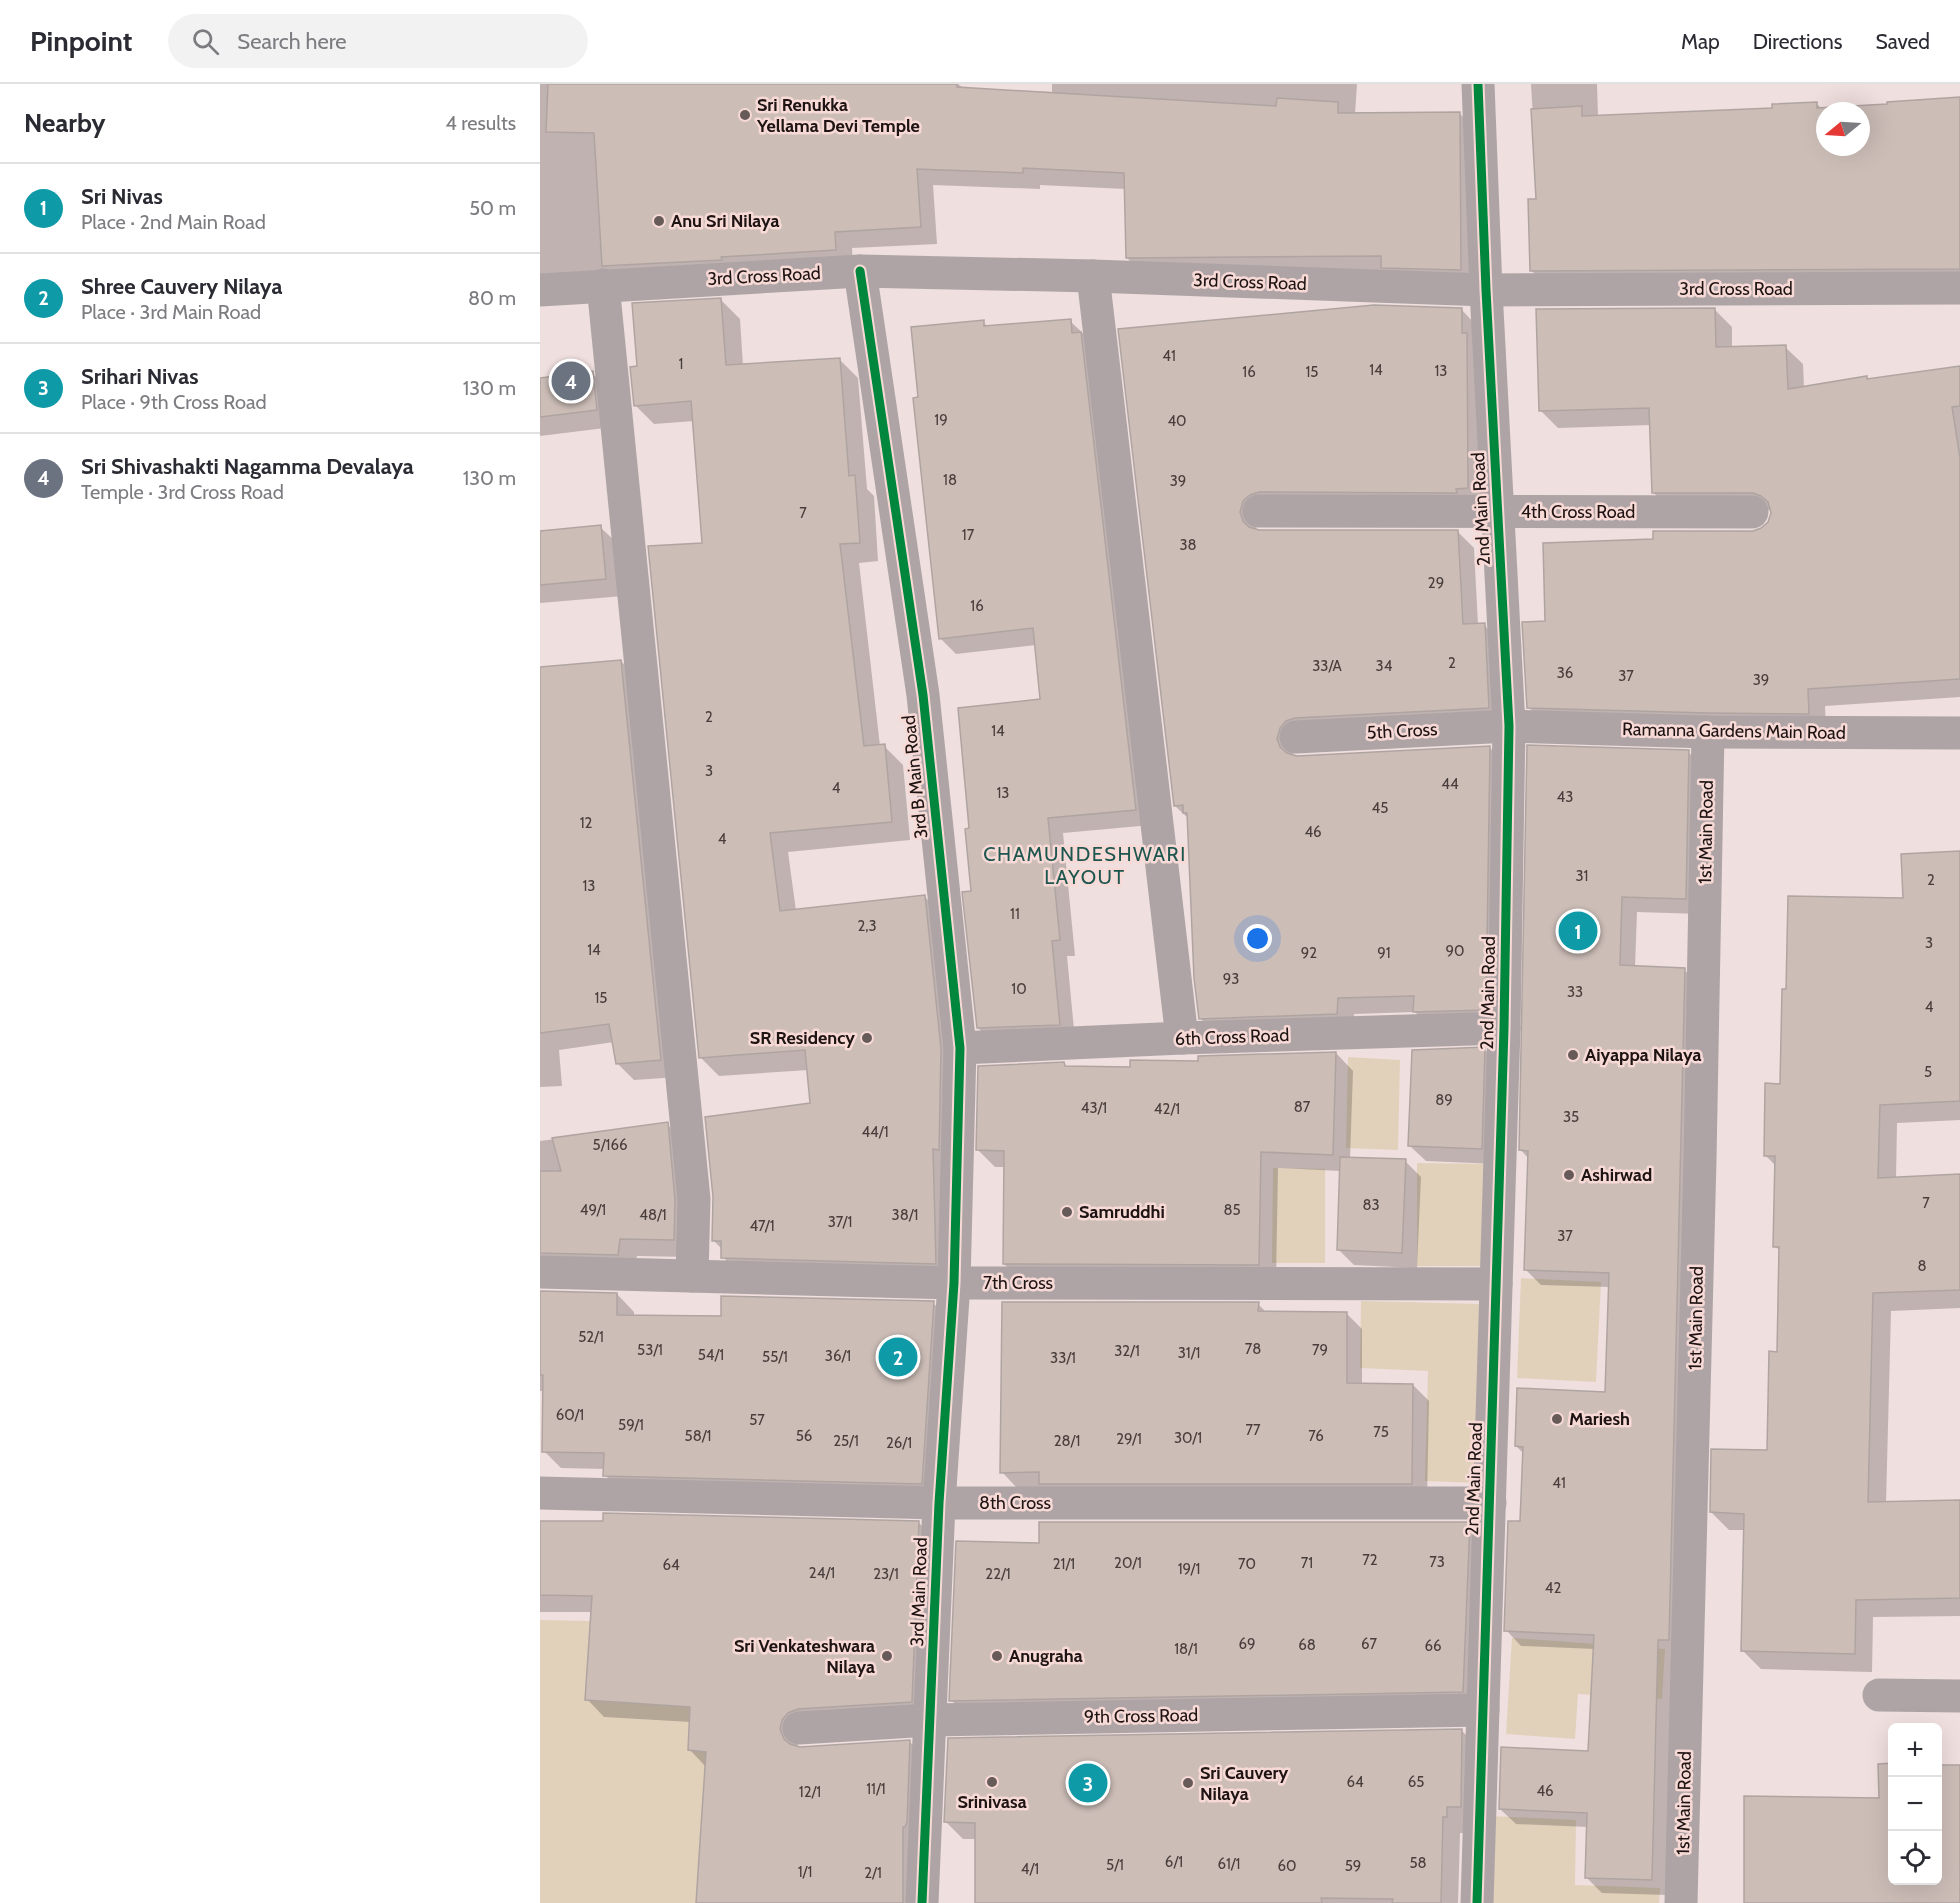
<!DOCTYPE html>
<html lang="en">
<head>
<meta charset="utf-8">
<style>
  :root { --surface:#fff; --page:#f2f2f3; --text:#2b2b33; --muted:#7c7c81; --line:#e1e1e2; --accent:#1a73e8 }
  body { margin:0; font-family:Cabin,sans-serif; background:var(--page); color:var(--text) }
  .controls { position:absolute; right:18px; bottom:18px; display:grid; overflow:hidden; border-radius:9px; box-shadow:0 6px 24px #0002 }
  .controls button { width:54px; height:54px; display:grid; place-items:center; padding:0; border:0; border-bottom:2px solid var(--line); background:var(--surface); color:var(--text); font:30px sans-serif }
  .compass { position:absolute; left:1276px; top:18px; width:54px; height:54px; border-radius:50%; background:var(--surface); box-shadow:0 6px 24px #0002; rotate:252deg }
  .you { position:absolute; left:718px; top:855px; width:21px; height:21px; margin:-15px; border:4px solid #fff; border-radius:50%; background:#1a73e8; box-shadow:0 0 0 9px #1a73e833 }
  .badge { display:grid; place-items:center; width:39px; height:39px; border-radius:50%; background:var(--accent); color:#fff; font-size:20px; font-weight:700 }
  .pin { position:absolute; translate:-50% -50%; border:3px solid #fff; box-shadow:0 2px 6px #0006 }
  .list { margin:0; padding:0; list-style:none }
  h2 { display:flex; justify-content:space-between; align-items:center; height:78px; margin:0; padding:0 24px; font-size:26px }
  h2 small { font-size:20px; font-weight:400; color:var(--muted) }
  .list li { display:grid; grid-template-columns:39px 1fr auto; gap:18px; align-items:center; box-sizing:border-box; height:90px; padding:0 24px; border-top:2px solid var(--line) }
  .list b { display:block; font-size:22px; white-space:nowrap }
  .list p { margin:0; font-size:20px; white-space:nowrap; color:var(--muted) }
  .list em { font-size:20px; font-style:normal; color:var(--muted) }
  .icon { flex:none; width:33px; height:33px; fill:none; stroke:currentColor; stroke-width:2; stroke-linecap:round; stroke-linejoin:round }
  .map { position:relative; flex:none; width:1420px; height:1819px; overflow:hidden }
  header { display:flex; align-items:center; gap:36px; box-sizing:border-box; height:84px; padding:0 30px; background:var(--surface); border-bottom:2px solid var(--line) }
  header strong { font-size:28px }
  nav { display:flex; gap:33px; margin-inline-start:auto; font-size:21px }
  .search { width:420px; height:54px; background:var(--page); display:flex; align-items:center; gap:15px; box-sizing:border-box; padding:0 21px; border-radius:33px; color:var(--muted); font-size:22px }
  main { display:flex }
  aside { flex:1; background:var(--surface) }
  .map>svg:first-child { display:block }
</style>
</head>
<body>
<header>
<strong>Pinpoint</strong>
<div class="search"><svg class="icon" aria-label="search" viewBox="0 0 24 24"><circle cx="10" cy="10" r="6"/><path d="M15 15l6 6"/></svg>Search here</div>
<nav><a>Map</a><a>Directions</a><a>Saved</a></nav>
</header>
<main>
<aside>
<h2>Nearby<small>4 results</small></h2>
<ul class="list">
<li><span class="badge" style="background:#0f9aa8">1</span><div><b>Sri Nivas</b><p>Place · 2nd Main Road</p></div><em>50 m</em></li>
<li><span class="badge" style="background:#0f9aa8">2</span><div><b>Shree Cauvery Nilaya</b><p>Place · 3rd Main Road</p></div><em>80 m</em></li>
<li><span class="badge" style="background:#0f9aa8">3</span><div><b>Srihari Nivas</b><p>Place · 9th Cross Road</p></div><em>130 m</em></li>
<li><span class="badge" style="background:#6b7280">4</span><div><b>Sri Shivashakti Nagamma Devalaya</b><p>Temple · 3rd Cross Road</p></div><em>130 m</em></li>
</ul>
</aside>
<div class="map">
<svg width="1420" height="1819" viewBox="0 0 1420 1819">
  <rect width="100%" height="100%" fill="#efdfde"/>
  <g fill="#e1d1bb">
    <polygon points="808,973 860,976 858,1066 806,1064"/>
    <polygon points="877,1079 950,1080 949,1182 877,1182"/>
    <polygon points="733,1084 785,1085 785,1179 732,1179"/>
    <polygon points="981,1194 1061,1198 1056,1298 977,1294"/>
    <polygon points="821,1217 941,1220 937,1399 885,1397 888,1287 820,1284"/>
    <polygon points="0,1536 50,1537 46,1616 150,1623 148,1666 166,1668 156,1819 0,1819"/>
    <polygon points="972,1554 1125,1565 1122,1615 1038,1610 1035,1655 966,1650"/>
    <polygon points="949,1732 1036,1736 1035,1801 1120,1804 1119,1819 946,1819"/>
  </g>
  <g fill="#0003" fill-rule="evenodd">
    <polygon points="0,0 418,0 423,4 512,8 512,0 817,0 815,30 920,30 937,47 938,203 604,191 587,174 586,105 500,101 500,105 393,101 397,160 312,164 313,183 0,192"/>
    <path d="M991,0H1057L1058,33L1234,25L1276,19L1282,25L1348,22V19L1420,15V202L1009,204L991,186L998,116ZM1285,27H1321V63H1285Z"/>
    <polygon points="181,216 200,235 203,282 299,275 318,294 327,405 334,412 338,477 319,479 340,662 344,662 363,681 370,756 248,768 256,827 385,813 404,832 414,1198 202,1193 183,1173 183,1166 173,1156 272,1020 268,986 179,992 160,973 164,460 154,337 114,340 95,321 98,283"/>
    <polygon points="921,225 937,242 943,420 719,433 716,445 716,447 918,448 934,464 938,541 944,541 960,557 965,640 755,660 753,672 949,663 966,680 961,942 891,944 875,928 814,930 813,946 676,950 660,934 649,735 635,722 580,246"/>
    <polygon points="1174,225 1192,243 1192,264 1245,263 1263,280 1264,304 1326,294 1329,297 1405,285 1420,300 1420,613 1285,622 1286,646 1006,640 988,623 1007,539 1114,456 1213,448 1222,446 1229,439 1232,426 1130,426 1113,408 1111,341 1018,344 1001,327"/>
    <polygon points="530,237 546,252 611,741 523,749 535,872 527,872 535,956 454,960 438,944 430,746 502,616 496,561 416,570 400,554 380,315 443,238 449,244"/>
    <polygon points="52,289 69,306 73,343 0,352 0,295"/>
    <polygon points="60,443 78,460 83,512 0,519 0,449"/>
    <polygon points="81,577 98,595 138,993 94,996 77,979 74,958 19,966 22,1002 0,1003 0,584"/>
    <polygon points="989,663 1148,668 1164,683 1161,830 1097,828 1095,883 1144,886 1160,901 1127,1811 1062,1809 1047,1794 1048,1743 976,1740 960,1725 1050,1669 1055,1565 981,1562 966,1546 982,1438 984,1370 976,1362 1067,1309 1070,1203 1001,1201 985,1185 989,1075 981,1066"/>
    <polygon points="1420,769 1420,1036 1357,1039 1356,1094 1420,1091 1420,1224 1351,1227 1346,1419 1420,1418 1420,1532 1333,1533 1332,1588 1221,1585 1203,1567 1205,1446 1189,1446 1171,1428 1228,1368 1238,1269 1241,1168 1235,1162 1236,1082 1226,1072 1242,1001 1248,906 1365,816 1363,771"/>
    <polygon points="944,965 960,981 957,1080 886,1077 870,1062"/>
    <polygon points="796,969 813,987 810,1075 865,1077 881,1093 877,1184 814,1181 799,1166 801,1087 738,1084 736,1198 482,1197 464,1180 466,1083 455,1083 438,1066 524,980 527,983 591,984"/>
    <polygon points="127,1040 144,1057 151,1173 97,1172 94,1188 0,1198 0,1057"/>
    <polygon points="0,1208 77,1210 94,1228 94,1232 183,1233 393,1219 411,1236 398,1416 82,1408 65,1391 65,1385 21,1384 4,1367 5,1307 0,1307"/>
    <polygon points="718,1220 727,1229 806,1229 822,1245 822,1301 873,1301 889,1317 887,1415 477,1404 462,1388"/>
    <polygon points="0,1438 379,1439 396,1456 388,1635 259,1654 257,1664 370,1658 387,1675 380,1819 158,1819 166,1683 150,1666 151,1638 64,1633 47,1615 52,1528 0,1528"/>
    <polygon points="929,1439 946,1456 939,1624 428,1633 411,1616 501,1460"/>
    <polygon points="922,1647 939,1664 924,1749 920,1749 918,1819 437,1819 437,1755 423,1755 406,1738"/>
    <polygon points="1398,1680 1402,1683 1420,1682 1420,1819 1205,1819 1352,1796 1398,1796"/>
  </g>
  <g fill="#ccbdb7" stroke="#b0a4a1" stroke-width="1.5" fill-rule="evenodd">
    <polygon points="8,0 417,0 417,3 736,22 737,14 798,18 798,29 920,28 921,186 841,184 841,172 586,174 584,89 483,84 483,89 377,85 381,143 295,148 296,166 181,173 182,176 62,182 54,49 6,48"/>
    <path d="M1420,13V185L990,187L988,115H996L991,25L1042,22V32L1232,24V20L1277,18V24L1347,20V18ZM1285,27H1321V63H1285Z"/>
    <polygon points="181,214 186,281 300,274 309,392 315,391 320,459 300,460 324,662 345,660 352,738 230,749 240,827 385,811 401,965 399,1066 393,1065 396,1180 181,1174 181,1157 172,1157 173,1113 165,1033 270,1019 265,966 159,974 108,462 162,459 151,317 94,322 90,283 97,282 92,219"/>
    <polygon points="834,221 922,224 922,249 927,249 928,404 916,405 917,409 719,408 710,411 703,417 700,428 703,437 709,443 719,446 918,446 923,540 945,539 949,624 755,634 746,637 740,644 737,655 740,663 747,669 757,672 950,662 946,926 873,928 874,912 798,914 797,930 659,935 654,894 647,729 643,729 643,721 634,722 578,245"/>
    <polygon points="1175,224 1176,263 1246,261 1248,305 1327,292 1327,295 1420,282 1420,322 1412,323 1420,374 1420,595 1268,605 1269,630 1168,629 987,624 982,538 1005,537 1003,459 1113,455 1113,447 1213,447 1221,444 1228,438 1231,429 1228,418 1221,412 1213,409 1112,409 1109,324 999,327 996,225"/>
    <polygon points="531,235 532,249 541,248 596,726 508,734 520,856 512,857 520,941 437,944 422,808 431,807 425,745 429,744 418,624 500,615 493,544 399,555 373,314 378,313 371,243 444,236 444,242"/>
    <polygon points="53,287 57,326 0,333 0,294"/>
    <polygon points="61,441 66,495 0,501 0,447"/>
    <polygon points="81,576 121,976 76,980 69,940 0,949 0,583"/>
    <polygon points="987,661 1149,666 1146,815 1082,813 1080,881 1145,884 1129,1556 1118,1556 1112,1796 1045,1794 1047,1729 959,1725 961,1663 1048,1667 1054,1551 964,1547 968,1437 980,1437 983,1363 975,1362 977,1304 1065,1308 1069,1189 984,1186 988,1067 979,1066"/>
    <polygon points="1420,767 1420,1017 1340,1021 1338,1094 1420,1090 1420,1206 1333,1209 1328,1418 1420,1416 1420,1514 1316,1516 1315,1570 1201,1567 1204,1430 1170,1428 1171,1365 1227,1366 1229,1267 1237,1268 1239,1163 1233,1163 1235,1072 1224,1072 1225,999 1240,1000 1242,905 1246,905 1248,812 1363,814 1361,770"/>
    <polygon points="945,963 942,1065 868,1062 872,966"/>
    <polygon points="796,968 793,1071 721,1068 719,1181 463,1180 464,1067 436,1066 438,982 524,978 525,982 590,983 590,976 658,977 658,972"/>
    <polygon points="128,1038 135,1116 134,1156 80,1155 78,1171 0,1169 0,1087 21,1087 12,1054"/>
    <polygon points="800,1073 866,1075 862,1169 797,1166"/>
    <polygon points="0,1207 77,1209 77,1231 181,1232 181,1212 394,1217 382,1400 63,1392 64,1369 2,1368 3,1291 0,1291"/>
    <polygon points="462,1218 719,1218 718,1227 807,1228 807,1299 873,1300 872,1400 499,1400 499,1388 460,1389"/>
    <polygon points="63,1429 379,1437 372,1618 258,1625 248,1629 242,1636 240,1645 244,1655 250,1660 260,1663 370,1656 367,1738 365,1743 363,1743 363,1819 156,1819 166,1668 148,1666 150,1623 45,1616 52,1512 0,1511 0,1437 63,1437"/>
    <polygon points="499,1438 930,1438 923,1608 409,1617 416,1457 499,1459"/>
    <polygon points="922,1645 921,1723 907,1723 907,1733 903,1733 901,1819 852,1819 853,1815 781,1814 782,1819 435,1819 435,1739 404,1738 408,1654"/>
    <polygon points="1398,1678 1400,1678 1400,1681 1420,1681 1420,1819 1204,1819 1204,1712 1339,1714 1338,1680 1353,1679 1353,1797 1398,1797"/>
  </g>
  <g fill="none" stroke-linecap="round" stroke-linejoin="round">
    <g stroke="#aea4a6" stroke-width="33">
      <polyline points="320,187 383,611 420,964 414,1199 399,1419 382,1819"/>
      <polyline points="553,192 642,954"/>
      <polyline points="63,201 154,1115 152,1192"/>
      <polyline points="0,206 320,187 553,192 946,206 1420,204"/>
      <polyline points="719,427 1212,428"/>
      <polyline points="756,653 969,642 1168,648 1420,649"/>
      <polyline points="420,964 642,954 964,944"/>
      <polyline points="0,1188 414,1199 956,1200"/>
      <polyline points="0,1409 399,1419 950,1419"/>
      <polyline points="1339,1611 1420,1612"/>
      <polyline points="259,1644 390,1636 943,1626"/>
      <polyline points="937,1819 964,944 969,642 946,206 938,0"/>
      <polyline points="1141,1819 1160,1075 1168,648"/>
    </g>
    <defs>
      <g id="cycleway">
        <polyline points="320,187 383,611 420,964 414,1199 399,1419 382,1819"/>
        <polyline points="937,1819 964,944 969,642 946,206 938,0"/>
      </g>
    </defs>
    <use href="#cycleway" stroke="#f7d9d6" stroke-width="13"/>
    <use href="#cycleway" stroke="#00873e" stroke-width="9"/>
  </g>
  <g fill="#675b5a" stroke="#f7d9d6" stroke-width="2">
    <circle cx="205" cy="31" r="6"/>
    <circle cx="119" cy="137" r="6"/>
    <circle cx="327" cy="954" r="6"/>
    <circle cx="1033" cy="971" r="6"/>
    <circle cx="1029" cy="1091" r="6"/>
    <circle cx="527" cy="1128" r="6"/>
    <circle cx="1017" cy="1335" r="6"/>
    <circle cx="347" cy="1572" r="6"/>
    <circle cx="457" cy="1572" r="6"/>
    <circle cx="452" cy="1698" r="6"/>
    <circle cx="648" cy="1699" r="6"/>
  </g>
  <g text-anchor="middle" stroke-width="5" stroke-linejoin="round" paint-order="stroke">
    <g font-size="15" fill="#4a3e3c">
      <text x="629" y="277">41</text>
      <text x="141" y="285">1</text>
      <text x="836" y="291">14</text>
      <text x="901" y="292">13</text>
      <text x="709" y="293">16</text>
      <text x="772" y="293">15</text>
      <text x="401" y="341">19</text>
      <text x="637" y="342">40</text>
      <text x="410" y="401">18</text>
      <text x="638" y="402">39</text>
      <text x="263" y="434">7</text>
      <text x="428" y="456">17</text>
      <text x="648" y="466">38</text>
      <text x="896" y="504">29</text>
      <text x="437" y="527">16</text>
      <text x="912" y="584">2</text>
      <text x="787" y="587">33/A</text>
      <text x="844" y="587">34</text>
      <text x="1025" y="594">36</text>
      <text x="1086" y="597">37</text>
      <text x="1221" y="601">39</text>
      <text x="169" y="638">2</text>
      <text x="458" y="652">14</text>
      <text x="169" y="692">3</text>
      <text x="910" y="705">44</text>
      <text x="296" y="709">4</text>
      <text x="463" y="714">13</text>
      <text x="1025" y="718">43</text>
      <text x="840" y="729">45</text>
      <text x="46" y="744">12</text>
      <text x="773" y="753">46</text>
      <text x="182" y="760">4</text>
      <text x="1042" y="797">31</text>
      <text x="1391" y="801">2</text>
      <text x="49" y="807">13</text>
      <text x="475" y="835">11</text>
      <text x="327" y="847">2,3</text>
      <text x="1389" y="864">3</text>
      <text x="54" y="871">14</text>
      <text x="915" y="872">90</text>
      <text x="769" y="874">92</text>
      <text x="844" y="874">91</text>
      <text x="691" y="900">93</text>
      <text x="479" y="910">10</text>
      <text x="1035" y="913">33</text>
      <text x="61" y="919">15</text>
      <text x="1389" y="928">4</text>
      <text x="1388" y="993">5</text>
      <text x="904" y="1021">89</text>
      <text x="762" y="1028">87</text>
      <text x="554" y="1029">43/1</text>
      <text x="627" y="1030">42/1</text>
      <text x="1031" y="1038">35</text>
      <text x="335" y="1053">44/1</text>
      <text x="70" y="1066">5/166</text>
      <text x="1386" y="1124">7</text>
      <text x="831" y="1126">83</text>
      <text x="53" y="1131">49/1</text>
      <text x="692" y="1131">85</text>
      <text x="113" y="1136">48/1</text>
      <text x="365" y="1136">38/1</text>
      <text x="300" y="1143">37/1</text>
      <text x="222" y="1147">47/1</text>
      <text x="1025" y="1157">37</text>
      <text x="1382" y="1187">8</text>
      <text x="51" y="1258">52/1</text>
      <text x="713" y="1270">78</text>
      <text x="110" y="1271">53/1</text>
      <text x="780" y="1271">79</text>
      <text x="587" y="1272">32/1</text>
      <text x="649" y="1274">31/1</text>
      <text x="171" y="1276">54/1</text>
      <text x="298" y="1277">36/1</text>
      <text x="235" y="1278">55/1</text>
      <text x="523" y="1279">33/1</text>
      <text x="30" y="1336">60/1</text>
      <text x="217" y="1341">57</text>
      <text x="91" y="1346">59/1</text>
      <text x="713" y="1351">77</text>
      <text x="841" y="1353">75</text>
      <text x="158" y="1357">58/1</text>
      <text x="264" y="1357">56</text>
      <text x="776" y="1357">76</text>
      <text x="648" y="1359">30/1</text>
      <text x="589" y="1360">29/1</text>
      <text x="306" y="1362">25/1</text>
      <text x="527" y="1362">28/1</text>
      <text x="359" y="1364">26/1</text>
      <text x="1019" y="1404">41</text>
      <text x="830" y="1481">72</text>
      <text x="897" y="1483">73</text>
      <text x="588" y="1484">20/1</text>
      <text x="767" y="1484">71</text>
      <text x="524" y="1485">21/1</text>
      <text x="707" y="1485">70</text>
      <text x="131" y="1486">64</text>
      <text x="649" y="1490">19/1</text>
      <text x="282" y="1494">24/1</text>
      <text x="346" y="1495">23/1</text>
      <text x="458" y="1495">22/1</text>
      <text x="1013" y="1509">42</text>
      <text x="707" y="1565">69</text>
      <text x="829" y="1565">67</text>
      <text x="767" y="1566">68</text>
      <text x="893" y="1567">66</text>
      <text x="646" y="1570">18/1</text>
      <text x="815" y="1703">64</text>
      <text x="876" y="1703">65</text>
      <text x="336" y="1710">11/1</text>
      <text x="1005" y="1712">46</text>
      <text x="270" y="1713">12/1</text>
      <text x="634" y="1783">6/1</text>
      <text x="878" y="1784">58</text>
      <text x="689" y="1785">61/1</text>
      <text x="575" y="1786">5/1</text>
      <text x="747" y="1787">60</text>
      <text x="813" y="1787">59</text>
      <text x="490" y="1790">4/1</text>
      <text x="265" y="1793">1/1</text>
      <text x="333" y="1794">2/1</text>
    </g>
    <g font-size="18" font-weight="bold" fill="#1e1413" stroke="#f7d9d6" text-anchor="start">
      <text x="217" y="27">Sri Renukka<tspan x="217" dy="21">Yellama Devi Temple</tspan></text>
      <text x="131" y="143">Anu Sri Nilaya</text>
      <text x="315" y="960" text-anchor="end">SR Residency</text>
      <text x="1045" y="977">Aiyappa Nilaya</text>
      <text x="1041" y="1097">Ashirwad</text>
      <text x="539" y="1134">Samruddhi</text>
      <text x="1029" y="1341">Mariesh</text>
      <text x="335" y="1568" text-anchor="end">Sri Venkateshwara<tspan x="335" dy="21">Nilaya</tspan></text>
      <text x="469" y="1578">Anugraha</text>
      <text x="660" y="1695">Sri Cauvery<tspan x="660" dy="21">Nilaya</tspan></text>
      <text x="452" y="1724" text-anchor="middle">Srinivasa</text>
    </g>
    <g font-size="18" fill="#1e1413" stroke="#f7d9d6">
      <text transform="translate(224 192) rotate(-3)" y="6">3rd Cross Road</text>
      <text transform="translate(710 198) rotate(2)" y="6">3rd Cross Road</text>
      <text x="1196" y="211">3rd Cross Road</text>
      <text transform="translate(941 425) rotate(-93)" y="6">2nd Main Road</text>
      <text x="1038" y="434">4th Cross Road</text>
      <text transform="translate(862 647) rotate(-3)" y="6">5th Cross</text>
      <text transform="translate(1194 647) rotate(1)" y="6">Ramanna Gardens Main Road</text>
      <text transform="translate(375 693) rotate(-96)" y="6">3rd B Main Road</text>
      <text transform="translate(1166 748) rotate(-89)" y="6">1st Main Road</text>
      <text transform="translate(948 909) rotate(-89)" y="6">2nd Main Road</text>
      <text transform="translate(692 953) rotate(-2)" y="6">6th Cross Road</text>
      <text x="478" y="1205">7th Cross</text>
      <text transform="translate(1156 1234) rotate(-89)" y="6">1st Main Road</text>
      <text transform="translate(934 1395) rotate(-88)" y="6">2nd Main Road</text>
      <text x="475" y="1425">8th Cross</text>
      <text transform="translate(379 1508) rotate(-88)" y="6">3rd Main Road</text>
      <text transform="translate(601 1632) rotate(-1)" y="6">9th Cross Road</text>
      <text transform="translate(1144 1719) rotate(-89)" y="6">1st Main Road</text>
    </g>
    <g font-size="20" letter-spacing="1.5" fill="#1d564f" stroke="#f7d9d6">
      <text x="545" y="777">CHAMUNDESHWARI<tspan x="545" dy="23">LAYOUT</tspan></text>
    </g>
  </g>
</svg>
<div class="controls">
<button>+</button>
<button>−</button>
<button><svg class="icon" aria-label="locate" viewBox="0 0 24 24"><circle cx="12" cy="12" r="6"/><path d="M12 2v4M12 18v4M2 12h4M18 12h4"/></svg></button>
</div>
<svg class="compass" viewBox="-18 -18 36 36"><path d="M0-13l5 13h-10z" fill="#e53935"/><path d="M0 13l5-13h-10z" fill="#7c7c81"/></svg>
<div class="you"></div>
<div class="pin badge" style="left:1038px;top:847px;background:#0f9aa8">1</div>
<div class="pin badge" style="left:358px;top:1273px;background:#0f9aa8">2</div>
<div class="pin badge" style="left:548px;top:1699px;background:#0f9aa8">3</div>
<div class="pin badge" style="left:31px;top:297px;background:#6b7280">4</div>
</div>
</main>
</body>
</html>
